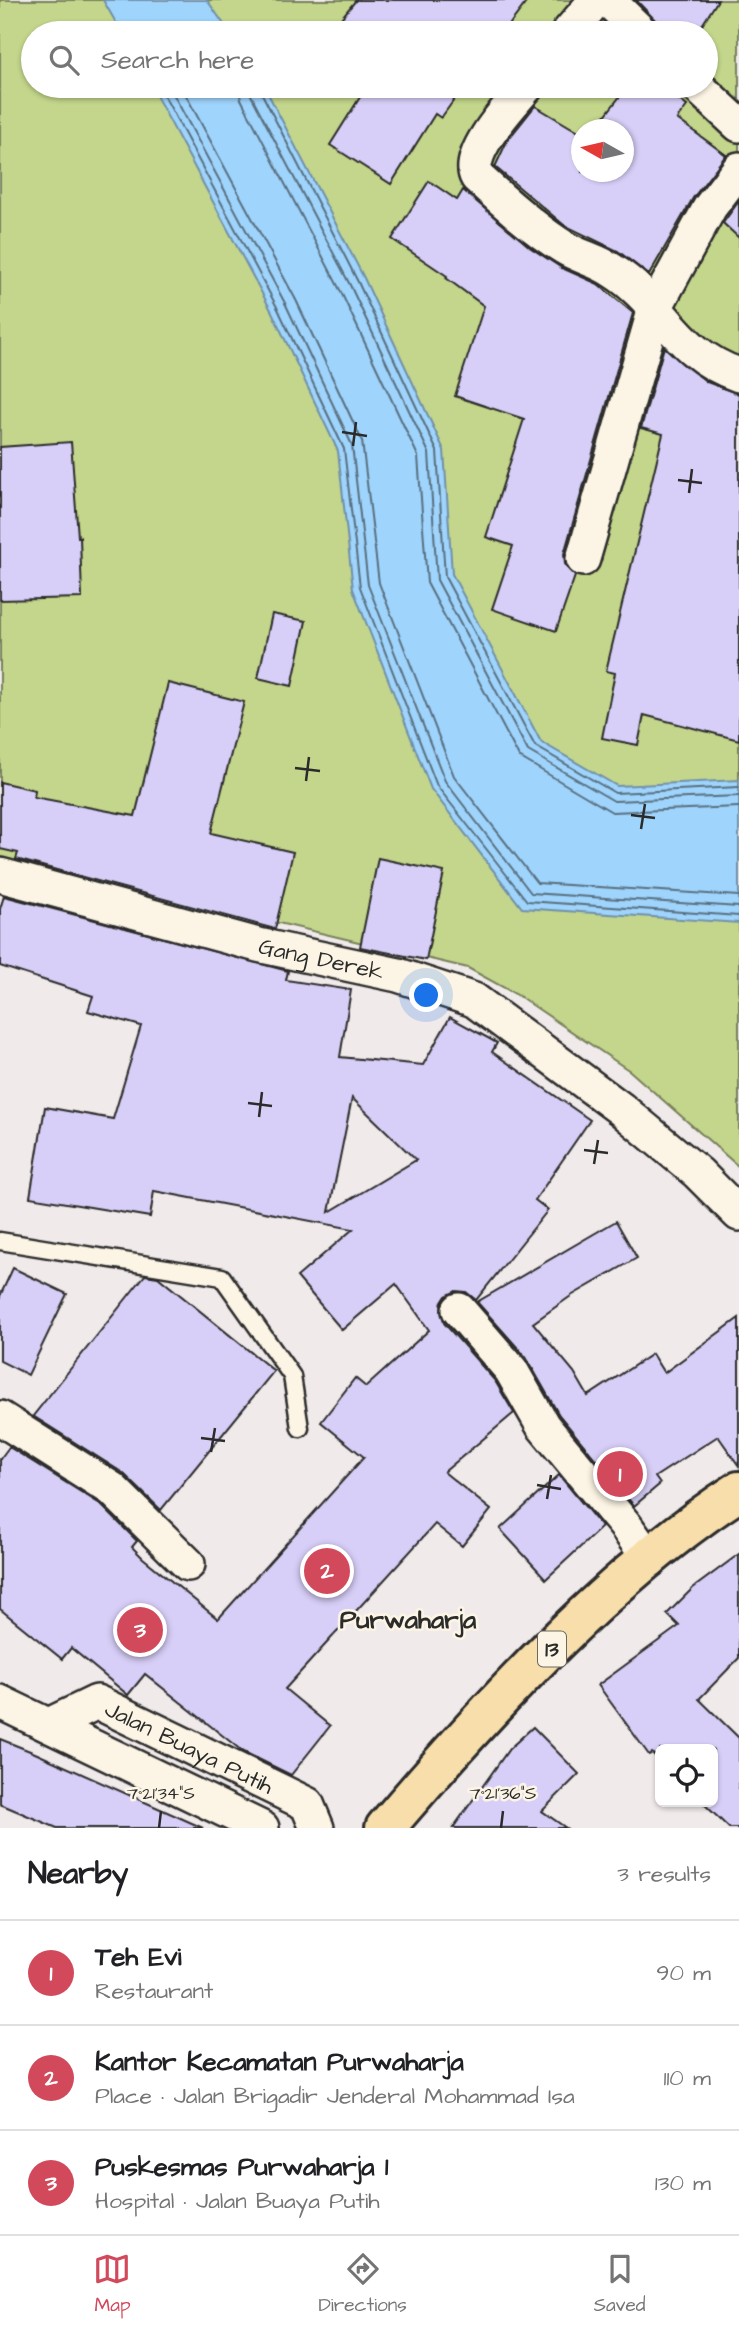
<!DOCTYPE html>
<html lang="en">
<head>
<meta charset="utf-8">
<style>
  :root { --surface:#fff; --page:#f6f6f6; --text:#202124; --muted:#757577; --line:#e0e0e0; --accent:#d1495b }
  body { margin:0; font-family:"Architects Daughter",sans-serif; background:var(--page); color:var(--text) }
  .controls { position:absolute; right:21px; bottom:21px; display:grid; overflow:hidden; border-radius:10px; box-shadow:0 2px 5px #0004 }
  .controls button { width:63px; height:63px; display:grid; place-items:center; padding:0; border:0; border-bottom:2px solid var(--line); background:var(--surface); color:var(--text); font:35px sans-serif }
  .compass { position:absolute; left:571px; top:119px; width:63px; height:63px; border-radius:50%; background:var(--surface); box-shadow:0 2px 5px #0004; rotate:278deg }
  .you { position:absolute; left:427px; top:996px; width:24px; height:24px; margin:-18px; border:5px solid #fff; border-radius:50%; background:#1a73e8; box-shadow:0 0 0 10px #1a73e833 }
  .badge { display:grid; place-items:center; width:46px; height:46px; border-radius:50%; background:var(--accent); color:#fff; font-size:23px; font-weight:700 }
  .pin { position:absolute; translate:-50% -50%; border:4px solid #fff; box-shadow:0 2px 7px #0006 }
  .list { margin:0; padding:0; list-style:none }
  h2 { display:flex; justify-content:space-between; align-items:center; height:91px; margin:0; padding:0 28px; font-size:30px }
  h2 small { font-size:23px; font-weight:400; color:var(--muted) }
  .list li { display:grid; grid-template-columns:46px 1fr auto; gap:21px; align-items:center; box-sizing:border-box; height:105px; padding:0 28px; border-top:2px solid var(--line) }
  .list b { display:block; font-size:26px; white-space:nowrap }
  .list p { margin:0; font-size:23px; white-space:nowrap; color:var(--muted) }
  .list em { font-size:23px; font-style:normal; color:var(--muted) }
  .icon { flex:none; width:38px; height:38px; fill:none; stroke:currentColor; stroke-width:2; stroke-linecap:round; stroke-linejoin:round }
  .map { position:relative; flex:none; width:739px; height:1828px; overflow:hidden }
  .search { position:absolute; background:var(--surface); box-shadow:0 2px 5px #0004; left:21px; right:21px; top:21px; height:77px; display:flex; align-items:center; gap:18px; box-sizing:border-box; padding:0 24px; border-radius:38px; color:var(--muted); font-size:26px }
  .sheet { height:406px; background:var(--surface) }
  nav { display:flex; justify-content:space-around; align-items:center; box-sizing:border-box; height:98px; border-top:2px solid var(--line); background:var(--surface); font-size:19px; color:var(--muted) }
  nav a { display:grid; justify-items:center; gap:4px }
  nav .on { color:var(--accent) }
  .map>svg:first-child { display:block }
</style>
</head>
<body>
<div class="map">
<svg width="739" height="1828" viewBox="0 0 739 1828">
  <rect width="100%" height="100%" fill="#f1eaeb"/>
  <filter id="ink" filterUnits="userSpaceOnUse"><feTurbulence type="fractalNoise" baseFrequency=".0143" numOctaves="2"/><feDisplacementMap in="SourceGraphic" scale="14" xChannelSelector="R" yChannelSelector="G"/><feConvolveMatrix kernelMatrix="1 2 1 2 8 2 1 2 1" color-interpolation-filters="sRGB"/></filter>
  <g filter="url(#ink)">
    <path fill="#c3d68b" stroke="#77805b" stroke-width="2" fill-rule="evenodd" d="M0,0H739V1167L630,1071L519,996L468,968L0,857ZM33,33H706V86H33ZM582,130H624V172H582Z"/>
    <g fill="#9fd4fd" stroke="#7190a9" stroke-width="2">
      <polygon points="103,0 207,0 230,33 122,33"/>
      <polygon points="151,86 264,86 364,278 444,450 452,574 541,742 617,786 739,780 739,923 522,908 431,789 353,589 338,451 272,312"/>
    </g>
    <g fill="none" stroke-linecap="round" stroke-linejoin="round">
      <g stroke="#596f7f" stroke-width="2">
        <polyline points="159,86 278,309 344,449 360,587 437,786 527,901 739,916"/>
        <polyline points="169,86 286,305 352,445 368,585 445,781 531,893 739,907"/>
        <polyline points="181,86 296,300 362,441 379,583 454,776 537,883 739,896"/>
        <polyline points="239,86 241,99 340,290 418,456 427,583 519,757 612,812 739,807"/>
        <polyline points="249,86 251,95 350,285 429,453 437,580 528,751 614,801 739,796"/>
        <polyline points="258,86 358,282 437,451 445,577 535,746 615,793 739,787"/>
      </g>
    </g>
    <g fill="#d8cff8" stroke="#2b2b2b" stroke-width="2" fill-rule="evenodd">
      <polygon points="356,0 528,0 503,33 329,33"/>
      <polygon points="636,0 718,0 697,33 675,33 658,23"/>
      <polygon points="367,86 464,86 441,118 435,114 391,184 330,145"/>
      <polygon points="628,86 661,86 687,106 677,119 726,155 693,198 649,275 618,251 564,225 495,167 507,141 535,106 582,134 582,172 624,172 624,130 594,130"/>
      <polygon points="429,181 457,200 463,190 531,248 562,268 598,284 633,313 564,554 565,564 575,576 556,631 492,609 513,546 486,537 524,419 455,396 484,306 446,278 447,276 392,239"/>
      <polygon points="739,201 739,238 723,223"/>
      <polygon points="664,347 707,382 739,394 739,740 644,715 638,745 602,738 615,673 606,671 663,434 641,428"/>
      <polygon points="71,442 78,537 80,537 82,598 0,600 0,447"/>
      <polygon points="272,614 306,621 292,686 258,678"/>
      <polygon points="168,683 244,702 211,833 293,852 275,929 16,859 18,853 0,849 0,782 35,790 34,797 135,816"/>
      <polygon points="378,858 444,872 426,960 360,947"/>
      <path d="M4,896L288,971L286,980L351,990L340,1057L423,1065L450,1017L497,1043L492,1052L590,1120L535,1200L548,1210L476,1300L466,1292L456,1291L446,1296L441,1304L444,1323L495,1381L514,1413L444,1472L491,1510L462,1546L435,1524L285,1689L330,1726L291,1775L242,1751L145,1674L128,1695L71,1648L62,1659L0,1609V1459L9,1447L100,1504L137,1541L132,1547L143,1558L218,1619L364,1457L321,1422L355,1378L366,1387L429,1330L396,1284L342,1330L297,1277L353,1229L154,1191L150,1217L30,1197L45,1107L113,1119L141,1026L88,1011L93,996L0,966V909ZM352,1098L416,1160L329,1212Z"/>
      <polygon points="616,1221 637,1258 571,1296 533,1323 574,1372 588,1396 652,1354 664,1373 739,1318 739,1466 718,1436 655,1477 660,1484 634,1506 559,1415 526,1357 477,1302"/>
      <polygon points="13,1268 67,1294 28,1375 0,1361 0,1296"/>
      <polygon points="145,1275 158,1277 274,1371 161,1510 123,1473 33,1416"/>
      <polygon points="559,1475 602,1527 546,1579 500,1529"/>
      <polygon points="739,1554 739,1658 699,1699 739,1738 739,1828 729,1828 702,1802 713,1802 713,1749 660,1749 660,1761 652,1753 649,1755 598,1685 679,1626 667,1614 693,1588"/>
      <polygon points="533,1727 579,1774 542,1811 566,1828 453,1828 509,1749"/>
      <polygon points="0,1739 35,1753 203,1828 57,1828 0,1804"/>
    </g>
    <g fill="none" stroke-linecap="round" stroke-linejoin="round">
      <defs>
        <polyline id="lane" points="0,1241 222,1277 292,1376 300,1428"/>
        <g id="street">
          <polyline points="608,0 642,33"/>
          <polyline points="568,33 596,0"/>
          <path d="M527,86C512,104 464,154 477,177C504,202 534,229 565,248C580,257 599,261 613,271C664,303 675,354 739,375"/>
          <polyline points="697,86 739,125"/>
          <polyline points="583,559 655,308 710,207 739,169"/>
          <path id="s1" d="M0,875L258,945L398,975L474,1000L621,1109L698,1173L739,1214"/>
          <polyline points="459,1310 511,1370 543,1426 625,1525 650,1560"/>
          <polyline points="0,1418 112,1489 188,1564"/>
          <polyline points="0,1702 262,1828"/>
          <path id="s2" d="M49,1725L97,1702L307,1804L317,1828"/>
        </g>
        <path id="highway" d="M385,1828C484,1712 611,1573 739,1491"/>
      </defs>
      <use href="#lane" stroke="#2b2b2b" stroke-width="21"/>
      <use href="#street" stroke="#2b2b2b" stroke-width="38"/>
      <use href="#highway" stroke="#2b2b2b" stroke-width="44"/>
      <use href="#lane" stroke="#fcf5e5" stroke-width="16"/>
      <use href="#street" stroke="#fcf5e5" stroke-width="33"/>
      <use href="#highway" stroke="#f8deab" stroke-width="38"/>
    </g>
  </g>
  <path fill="none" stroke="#2b2b2b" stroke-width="2.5" d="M342,432L367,436M353,446L356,422M678,480L702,483M689,493L692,469M295,768L320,771M306,781L309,757M631,815L655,818M641,829L645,804M248,1103L272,1106M259,1117L262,1092M584,1150L608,1153M594,1164L598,1140M201,1438L225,1441M211,1452L215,1428M537,1485L561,1489M547,1499L551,1475M159,1828L161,1811M501,1828L503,1811"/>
  <g text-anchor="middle" stroke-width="5" stroke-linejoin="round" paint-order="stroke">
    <rect fill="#fcf5e5" stroke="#6a6863" stroke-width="2" x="538" y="1631.5" width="28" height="35" rx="5"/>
    <g font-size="21" font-weight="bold" fill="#2b2b2b">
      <text x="552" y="1656">13</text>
    </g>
    <g font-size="23" fill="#2b2b2b" stroke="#fcf5e5">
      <text dy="8" stroke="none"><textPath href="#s1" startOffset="332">Gang Derek</textPath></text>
      <text dy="8" stroke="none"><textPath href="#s2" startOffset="156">Jalan Buaya Putih</textPath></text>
    </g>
    <g font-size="26" font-weight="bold" fill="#2b2b2b" stroke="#fcf5e5">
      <text x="408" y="1628">Purwaharja</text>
    </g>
  </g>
  <g font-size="18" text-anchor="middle" fill="#2b2b2b" stroke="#fcf5e5" stroke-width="5" stroke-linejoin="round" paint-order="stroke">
    <text x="161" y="1799">7°21'34"S</text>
    <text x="503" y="1799">7°21'36"S</text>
  </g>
</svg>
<div class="controls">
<button><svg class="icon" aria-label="locate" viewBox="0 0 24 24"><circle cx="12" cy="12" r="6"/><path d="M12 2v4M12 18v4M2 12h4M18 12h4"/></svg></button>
</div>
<svg class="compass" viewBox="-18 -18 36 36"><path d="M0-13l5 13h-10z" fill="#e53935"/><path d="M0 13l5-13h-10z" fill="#757577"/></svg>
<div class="you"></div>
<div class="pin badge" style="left:620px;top:1474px">1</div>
<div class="pin badge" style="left:327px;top:1571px">2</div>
<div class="pin badge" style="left:140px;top:1630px">3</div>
<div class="search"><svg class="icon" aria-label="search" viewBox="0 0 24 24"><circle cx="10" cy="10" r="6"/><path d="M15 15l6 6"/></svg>Search here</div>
</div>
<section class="sheet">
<h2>Nearby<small>3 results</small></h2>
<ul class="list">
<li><span class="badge">1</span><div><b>Teh Evi</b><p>Restaurant</p></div><em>90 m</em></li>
<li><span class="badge">2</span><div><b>Kantor Kecamatan Purwaharja</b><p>Place · Jalan Brigadir Jenderal Mohammad Isa</p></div><em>110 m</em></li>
<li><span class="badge">3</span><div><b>Puskesmas Purwaharja 1</b><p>Hospital · Jalan Buaya Putih</p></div><em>130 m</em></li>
</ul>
</section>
<nav>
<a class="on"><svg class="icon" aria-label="map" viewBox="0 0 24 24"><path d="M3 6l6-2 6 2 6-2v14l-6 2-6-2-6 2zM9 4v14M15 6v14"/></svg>Map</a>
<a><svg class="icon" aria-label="directions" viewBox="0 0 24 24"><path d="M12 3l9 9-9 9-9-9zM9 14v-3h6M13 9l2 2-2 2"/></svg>Directions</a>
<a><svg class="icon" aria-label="saved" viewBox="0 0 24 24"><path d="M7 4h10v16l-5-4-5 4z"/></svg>Saved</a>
</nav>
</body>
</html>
